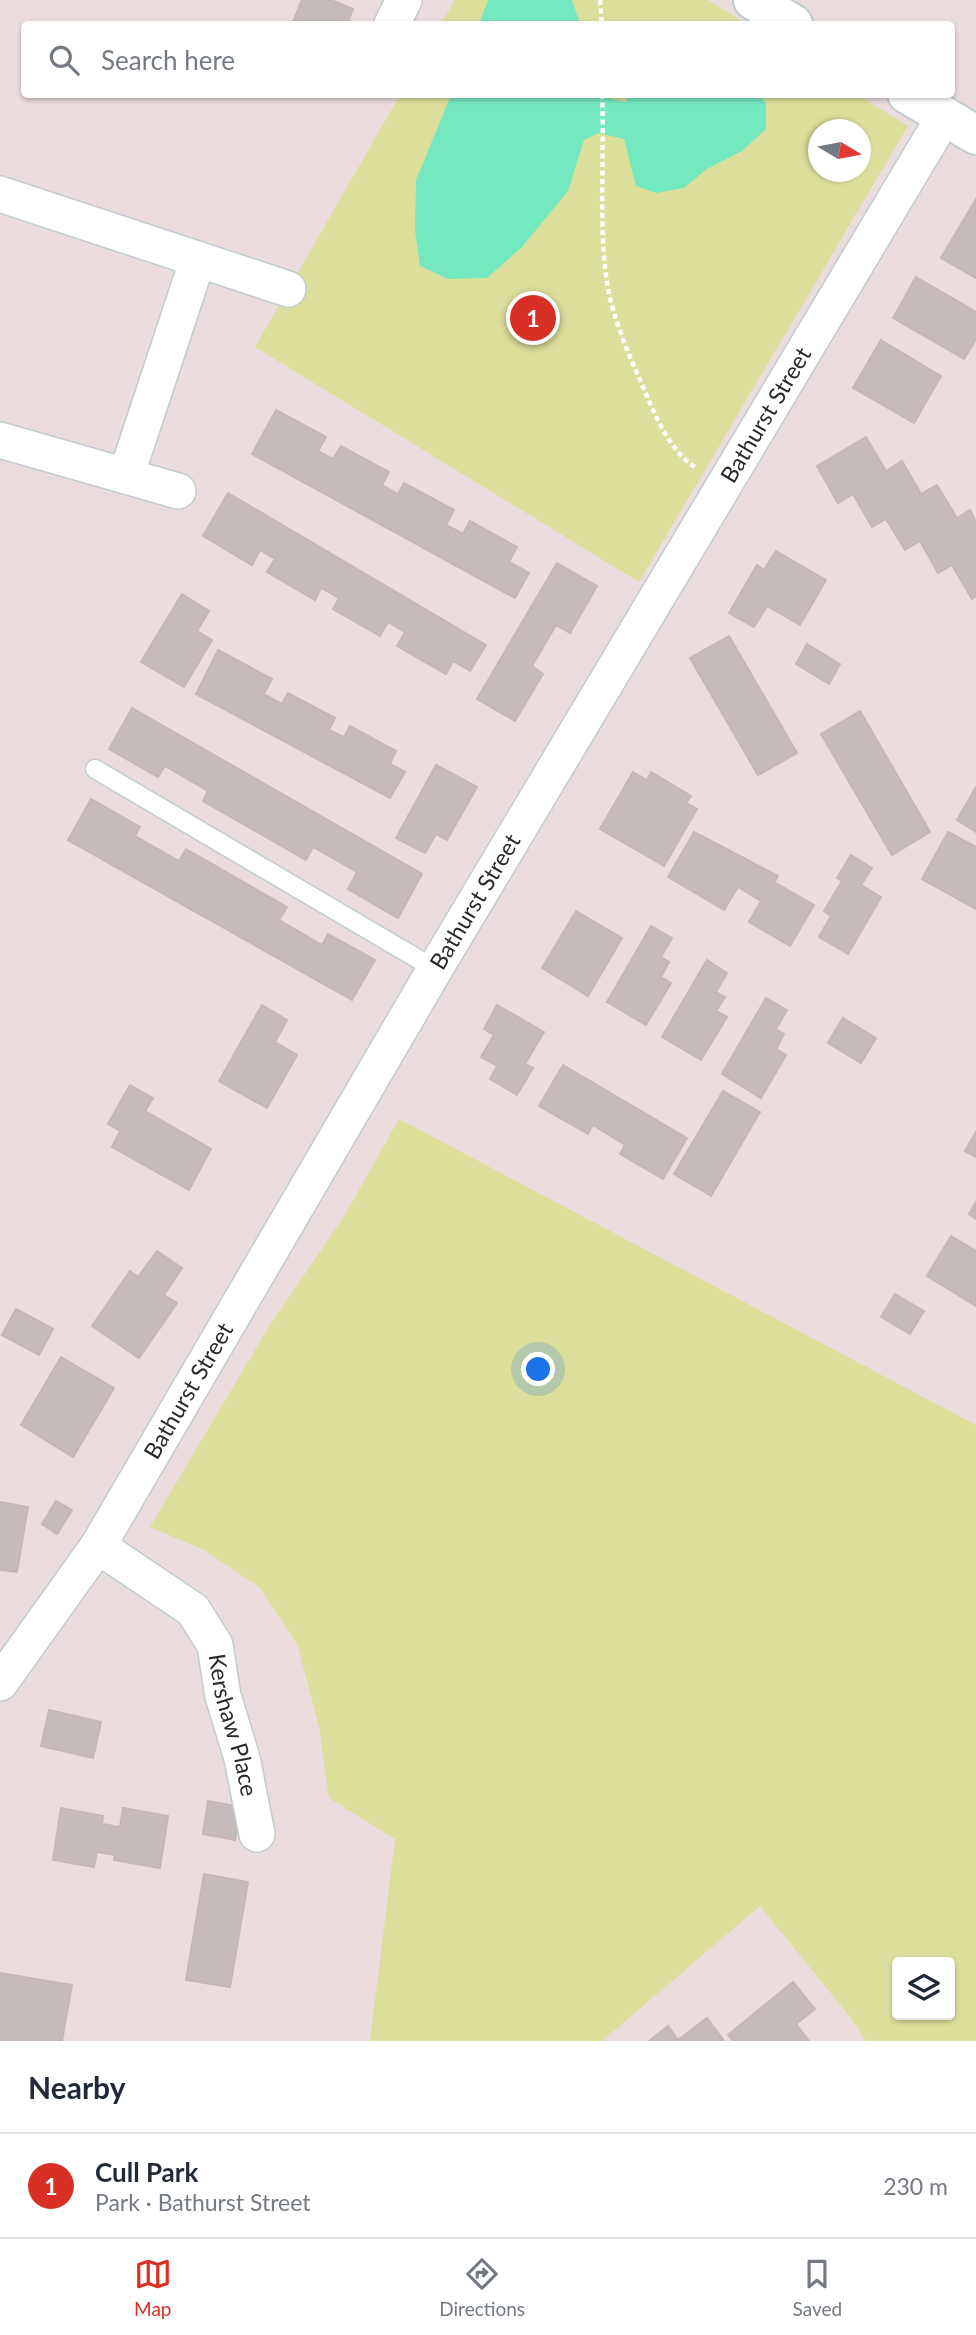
<!DOCTYPE html>
<html lang="en">
<head>
<meta charset="utf-8">
<style>
  :root { --surface:#fff; --page:#f2f2f3; --text:#1f2937; --muted:#747a83; --line:#e0e1e3; --accent:#d93025 }
  body { margin:0; font-family:Lato,sans-serif; background:var(--page); color:var(--text) }
  .controls { position:absolute; right:21px; bottom:21px; display:grid; overflow:hidden; border-radius:7px; box-shadow:0 2px 5px #0004 }
  .controls button { width:63px; height:63px; display:grid; place-items:center; padding:0; border:0; border-bottom:2px solid var(--line); background:var(--surface); color:var(--text); font:35px sans-serif }
  .compass { position:absolute; left:808px; top:119px; width:63px; height:63px; border-radius:50%; background:var(--surface); box-shadow:0 2px 5px #0004; rotate:100deg }
  .you { position:absolute; left:539px; top:1370px; width:24px; height:24px; margin:-18px; border:5px solid #fff; border-radius:50%; background:#1a73e8; box-shadow:0 0 0 10px #1a73e833 }
  .badge { display:grid; place-items:center; width:46px; height:46px; border-radius:50%; background:var(--accent); color:#fff; font-size:23px; font-weight:700 }
  .pin { position:absolute; translate:-50% -50%; border:4px solid #fff; box-shadow:0 2px 7px #0006 }
  .list { margin:0; padding:0; list-style:none }
  h2 { display:flex; justify-content:space-between; align-items:center; height:91px; margin:0; padding:0 28px; font-size:30px }
  h2 small { font-size:23px; font-weight:400; color:var(--muted) }
  .list li { display:grid; grid-template-columns:46px 1fr auto; gap:21px; align-items:center; box-sizing:border-box; height:105px; padding:0 28px; border-top:2px solid var(--line) }
  .list b { display:block; font-size:26px; white-space:nowrap }
  .list p { margin:0; font-size:23px; white-space:nowrap; color:var(--muted) }
  .list em { font-size:23px; font-style:normal; color:var(--muted) }
  .icon { flex:none; width:38px; height:38px; fill:none; stroke:currentColor; stroke-width:2; stroke-linecap:round; stroke-linejoin:round }
  .map { position:relative; flex:none; width:976px; height:2041px; overflow:hidden }
  .search { position:absolute; background:var(--surface); box-shadow:0 2px 5px #0004; left:21px; right:21px; top:21px; height:77px; display:flex; align-items:center; gap:18px; box-sizing:border-box; padding:0 24px; border-radius:7px; color:var(--muted); font-size:26px }
  .sheet { height:196px; background:var(--surface) }
  nav { display:flex; justify-content:space-around; align-items:center; box-sizing:border-box; height:98px; border-top:2px solid var(--line); background:var(--surface); font-size:19px; color:var(--muted) }
  nav a { display:grid; justify-items:center; gap:4px }
  nav .on { color:var(--accent) }
  .map>svg:first-child { display:block }
</style>
</head>
<body>
<div class="map">
<svg width="976" height="2041" viewBox="0 0 976 2041">
  <rect width="100%" height="100%" fill="#ebdcdd"/>
  <g fill="#dcdf9b" fill-rule="evenodd">
    <polygon points="455,0 708,0 747,24 441,24"/>
    <path d="M400,95H858L908,126L639,582L255,347ZM818,130H860V172H818Z"/>
    <path d="M399,1119L976,1425V2041H866L851,2018L760,1906L602,2041H370L395,1839L329,1798L319,1727L297,1643L259,1587L204,1550L150,1527L268,1328L345,1215ZM950,1962V2015H897V1962Z"/>
  </g>
  <g fill="#74e8bf">
    <polygon points="488,0 572,0 580,24 479,24"/>
    <polygon points="591,94 626,102 628,95 759,95 766,103 766,129 742,151 707,169 684,188 656,193 636,186 624,139 599,133 584,140 568,191 522,247 487,278 448,279 420,266 415,230 416,180 451,95"/>
  </g>
  <g fill="#c6bbbb" stroke="#c6b6b6" stroke-width="2">
    <polygon points="302,0 331,0 353,9 347,24 292,24"/>
    <polygon points="976,199 976,278 941,258"/>
    <polygon points="916,277 976,312 976,339 964,359 893,318"/>
    <polygon points="881,340 941,376 914,423 853,388"/>
    <polygon points="276,410 326,437 318,451 333,459 341,446 389,472 382,485 398,494 404,483 454,510 446,525 463,534 470,521 517,547 509,562 529,573 515,598 252,454"/>
    <polygon points="866,437 886,471 902,461 921,494 937,485 957,518 970,510 976,522 976,596 972,599 952,565 938,573 920,541 905,550 886,519 872,527 853,494 838,503 817,466"/>
    <polygon points="228,493 486,645 470,671 453,661 446,674 397,646 405,632 388,622 380,636 333,609 339,598 321,588 315,600 267,572 275,559 260,550 252,565 203,536"/>
    <polygon points="776,551 826,580 800,625 767,606 754,627 729,613 757,565 764,570"/>
    <polygon points="557,563 597,586 570,633 556,625 532,666 543,674 515,721 477,699"/>
    <polygon points="182,594 209,611 197,631 212,640 184,687 141,662"/>
    <polygon points="729,636 797,753 758,775 690,658"/>
    <polygon points="807,644 840,664 829,684 796,664"/>
    <polygon points="218,650 272,679 264,694 282,704 288,693 335,718 329,730 344,737 350,726 396,751 390,764 405,772 390,798 196,694"/>
    <polygon points="132,708 422,874 398,918 348,889 357,872 313,847 306,860 203,801 208,791 165,766 158,777 109,749"/>
    <polygon points="860,711 930,832 892,855 821,734"/>
    <polygon points="436,765 477,787 447,840 436,834 425,853 396,838"/>
    <polygon points="633,772 647,780 651,772 691,796 686,803 697,809 664,866 600,829"/>
    <polygon points="976,787 976,832 957,820"/>
    <polygon points="91,799 140,827 135,836 179,861 186,849 287,907 279,920 322,945 328,934 375,960 352,1000 68,840"/>
    <polygon points="694,832 778,876 774,882 814,905 790,946 749,922 761,901 738,887 724,910 668,877"/>
    <polygon points="948,832 976,847 976,909 922,879"/>
    <polygon points="851,855 872,868 861,885 881,897 848,954 819,937 831,916 824,911 842,881 837,878"/>
    <polygon points="576,911 622,938 588,996 542,968"/>
    <polygon points="651,926 672,938 661,957 669,962 661,977 671,983 646,1025 607,1002"/>
    <polygon points="707,960 727,973 716,992 725,997 716,1011 727,1017 701,1060 662,1037"/>
    <polygon points="766,998 787,1010 776,1029 784,1034 776,1049 786,1055 761,1098 722,1074"/>
    <polygon points="262,1005 287,1020 275,1042 297,1055 267,1108 219,1081"/>
    <polygon points="497,1005 544,1032 525,1064 533,1068 517,1095 490,1079 497,1066 481,1057 494,1035 484,1029"/>
    <polygon points="843,1018 876,1038 861,1063 828,1043"/>
    <polygon points="563,1065 687,1138 663,1179 620,1154 625,1145 593,1125 588,1134 539,1106"/>
    <polygon points="130,1085 153,1098 145,1111 211,1149 189,1190 112,1147 120,1131 108,1124"/>
    <polygon points="723,1091 760,1112 711,1196 674,1174"/>
    <polygon points="976,1132 976,1157 965,1151"/>
    <polygon points="976,1202 976,1219 969,1214"/>
    <polygon points="951,1236 976,1251 976,1306 927,1276"/>
    <polygon points="157,1251 182,1268 164,1295 177,1303 139,1358 92,1326 130,1271 138,1277"/>
    <polygon points="895,1294 924,1311 910,1334 881,1317"/>
    <polygon points="16,1309 53,1329 39,1355 2,1335"/>
    <polygon points="61,1357 114,1388 73,1457 21,1425"/>
    <polygon points="56,1501 72,1510 57,1534 42,1524"/>
    <polygon points="0,1502 28,1507 17,1572 0,1570"/>
    <polygon points="49,1710 101,1722 93,1758 41,1746"/>
    <polygon points="208,1801 241,1807 235,1840 203,1834"/>
    <polygon points="61,1808 103,1816 102,1824 120,1827 123,1808 168,1816 160,1868 114,1860 115,1855 97,1852 94,1867 53,1860"/>
    <polygon points="204,1874 248,1882 230,1987 186,1980"/>
    <polygon points="0,1973 72,1985 62,2041 0,2041"/>
    <polygon points="793,1982 815,2009 796,2024 809,2041 733,2041 728,2035"/>
    <polygon points="707,2018 724,2041 649,2041 668,2026 678,2040"/>
  </g>
  <g fill="none" stroke-linecap="round" stroke-linejoin="round">
    <defs>
      <polyline id="lane" points="95,769 435,969"/>
      <g id="street">
        <polyline points="392,24 404,0"/>
        <polyline points="0,194 288,289"/>
        <polyline points="0,440 178,491"/>
        <polyline points="126,476 198,259"/>
        <path id="s1" d="M98,1546L193,1610L215,1645L223,1696L242,1758L257,1834"/>
        <path id="s2" d="M0,1683L98,1546L435,969L944,117"/>
      </g>
      <g id="secondary">
        <polyline points="753,0 793,24"/>
        <polyline points="907,94 976,135"/>
      </g>
    </defs>
    <use href="#lane" stroke="#c0ccd0" stroke-width="21"/>
    <use href="#street" stroke="#c0ccd0" stroke-width="38"/>
    <use href="#secondary" stroke="#c0ccd0" stroke-width="42"/>
    <g stroke="#fff" stroke-width="4.5" stroke-dasharray="5 3.5" stroke-linecap="butt">
      <polyline points="600,0 602,24"/>
      <path d="M602,94C605,157 598,220 607,283C612,317 632,362 646,394C658,422 671,451 696,468"/>
    </g>
    <use href="#lane" stroke="#fff" stroke-width="18"/>
    <use href="#street" stroke="#fff" stroke-width="35"/>
    <use href="#secondary" stroke="#fff" stroke-width="38"/>
  </g>
  <g text-anchor="middle" stroke-width="7" stroke-linejoin="round" paint-order="stroke">
    <g font-size="23" fill="#292929" stroke="#fff">
      <text dy="8" stroke="none"><textPath href="#s2" startOffset="1482">Bathurst Street</textPath></text>
      <text dy="8" stroke="none"><textPath href="#s2" startOffset="915">Bathurst Street</textPath></text>
      <text dy="8" stroke="none"><textPath href="#s2" startOffset="348">Bathurst Street</textPath></text>
      <text dy="8" stroke="none"><textPath href="#s1" startOffset="238">Kershaw Place</textPath></text>
    </g>
  </g>
</svg>
<div class="controls">
<button><svg class="icon" aria-label="layers" viewBox="0 0 24 24"><path d="M12 4l9 5-9 5-9-5zM3 14l9 5 9-5"/></svg></button>
</div>
<svg class="compass" viewBox="-18 -18 36 36"><path d="M0-13l5 13h-10z" fill="#e53935"/><path d="M0 13l5-13h-10z" fill="#747a83"/></svg>
<div class="you"></div>
<div class="pin badge" style="left:533px;top:318px">1</div>
<div class="search"><svg class="icon" aria-label="search" viewBox="0 0 24 24"><circle cx="10" cy="10" r="6"/><path d="M15 15l6 6"/></svg>Search here</div>
</div>
<section class="sheet">
<h2>Nearby<small></small></h2>
<ul class="list">
<li><span class="badge">1</span><div><b>Cull Park</b><p>Park · Bathurst Street</p></div><em>230 m</em></li>
</ul>
</section>
<nav>
<a class="on"><svg class="icon" aria-label="map" viewBox="0 0 24 24"><path d="M3 6l6-2 6 2 6-2v14l-6 2-6-2-6 2zM9 4v14M15 6v14"/></svg>Map</a>
<a><svg class="icon" aria-label="directions" viewBox="0 0 24 24"><path d="M12 3l9 9-9 9-9-9zM9 14v-3h6M13 9l2 2-2 2"/></svg>Directions</a>
<a><svg class="icon" aria-label="saved" viewBox="0 0 24 24"><path d="M7 4h10v16l-5-4-5 4z"/></svg>Saved</a>
</nav>
</body>
</html>
